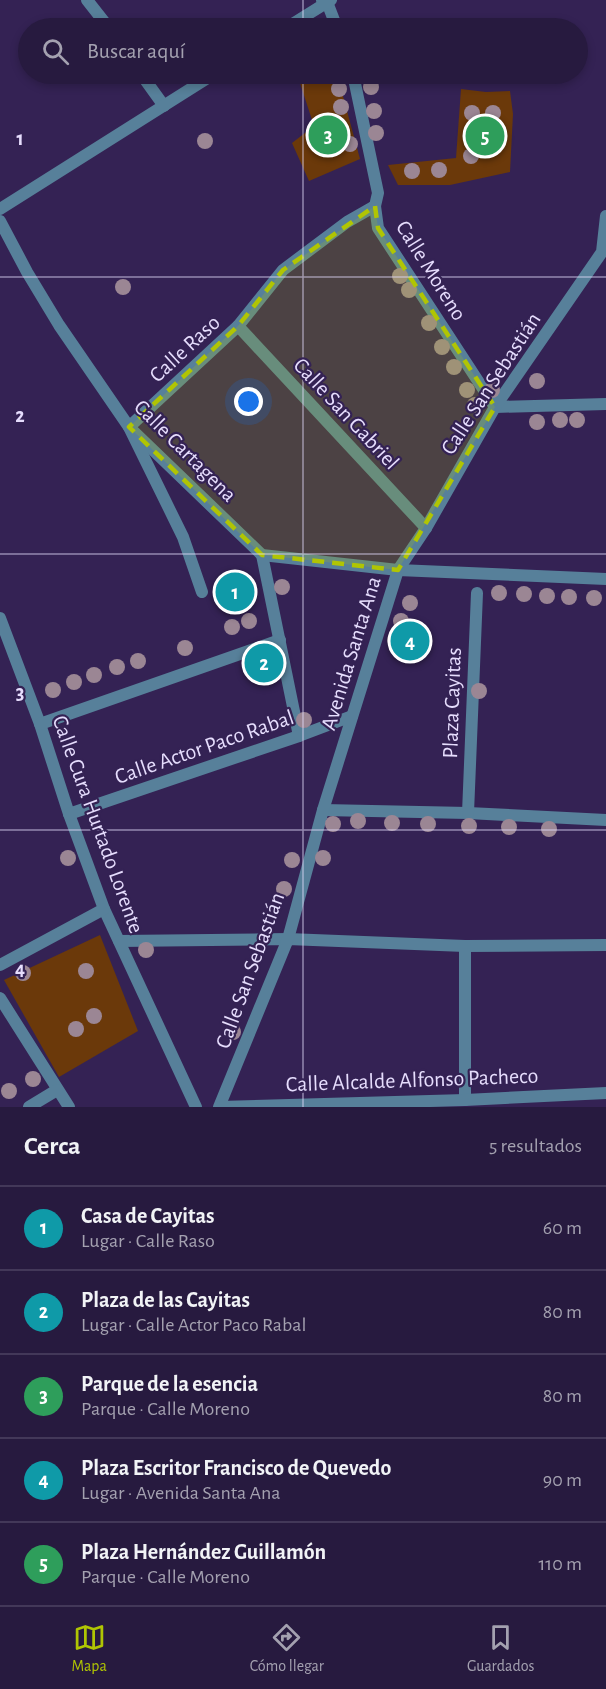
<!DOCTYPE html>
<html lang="es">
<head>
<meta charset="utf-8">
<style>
  :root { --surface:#271a3f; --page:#33274a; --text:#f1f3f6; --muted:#a4a1b0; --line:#433859; --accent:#b0c503 }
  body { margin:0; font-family:"Alegreya Sans",sans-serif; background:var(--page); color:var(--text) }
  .you { position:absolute; left:249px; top:402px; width:21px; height:21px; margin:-15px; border:4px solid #fff; border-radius:50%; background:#1a73e8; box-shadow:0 0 0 9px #1a73e833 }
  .badge { display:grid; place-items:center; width:39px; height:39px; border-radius:50%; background:var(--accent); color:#fff; font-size:20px; font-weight:700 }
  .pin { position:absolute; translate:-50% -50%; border:3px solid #fff; box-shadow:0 2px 6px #0006 }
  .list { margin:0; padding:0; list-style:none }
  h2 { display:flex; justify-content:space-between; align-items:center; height:78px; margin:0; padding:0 24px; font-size:26px }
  h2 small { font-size:20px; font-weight:400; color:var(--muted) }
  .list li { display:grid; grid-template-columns:39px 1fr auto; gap:18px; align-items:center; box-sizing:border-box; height:84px; padding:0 24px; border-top:2px solid var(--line) }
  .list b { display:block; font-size:22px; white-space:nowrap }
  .list p { margin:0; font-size:20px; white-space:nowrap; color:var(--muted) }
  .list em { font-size:20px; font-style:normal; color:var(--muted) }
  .icon { flex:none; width:33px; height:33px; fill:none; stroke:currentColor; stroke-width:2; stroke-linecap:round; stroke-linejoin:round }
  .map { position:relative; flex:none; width:606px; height:1107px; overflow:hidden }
  .search { position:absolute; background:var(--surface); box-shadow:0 3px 9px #0003; left:18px; right:18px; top:18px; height:66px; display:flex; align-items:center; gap:15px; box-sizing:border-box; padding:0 21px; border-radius:33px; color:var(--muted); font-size:22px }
  .sheet { height:498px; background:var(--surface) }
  nav { display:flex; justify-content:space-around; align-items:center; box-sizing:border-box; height:84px; border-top:2px solid var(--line); background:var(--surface); font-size:16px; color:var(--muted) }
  nav a { display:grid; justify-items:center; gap:3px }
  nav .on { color:var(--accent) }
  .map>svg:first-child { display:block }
</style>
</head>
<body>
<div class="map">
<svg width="606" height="1107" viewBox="0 0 606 1107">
  <rect width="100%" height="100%" fill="#342254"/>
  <g fill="#6b390a">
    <polygon points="297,74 337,74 360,159 309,181 292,143 314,126"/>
    <polygon points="461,89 486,92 510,91 513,114 510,172 450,185 398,185 388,165 456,158"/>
    <polygon points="100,935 138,1031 59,1077 4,980"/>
  </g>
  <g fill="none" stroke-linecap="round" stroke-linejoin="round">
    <g stroke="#57809a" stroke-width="12">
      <polyline points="87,0 109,28"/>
      <polyline points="322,0 327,2 337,28"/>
      <polyline points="286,28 331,0"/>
      <polyline points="141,74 164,106"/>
      <polyline points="353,74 378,193 375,206 378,228 495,407"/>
      <polyline points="0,209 214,74"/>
      <polyline points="0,221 27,272 59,325 129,427 262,555 398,570 606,579"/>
      <polyline points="238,326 426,528"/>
      <polyline points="495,407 606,404"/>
      <polyline points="262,555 299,736"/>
      <polyline points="202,592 183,537 129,427 238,326 283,270 347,222 375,206"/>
      <polyline points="0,618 40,724 69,814 104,909 196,1107"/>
      <polyline points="40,724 280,640"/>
      <polyline points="323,810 468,813 606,820"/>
      <polyline points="468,813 477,593"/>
      <polyline points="69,814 299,736 352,716"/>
      <polyline points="119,941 288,939 465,946 606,945"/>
      <polyline points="0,965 104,909"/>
      <polyline points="0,998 69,1107"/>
      <polyline points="465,1100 465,946"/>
      <polyline points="29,1107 57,1090"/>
      <polyline points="219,1107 288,939 323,810 398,570 426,528 495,407 602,252 606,216"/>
      <polyline points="220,1107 465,1100 606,1093"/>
    </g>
  </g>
  <g fill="#9b8694">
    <circle cx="371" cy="87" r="8"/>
    <circle cx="339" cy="89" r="8"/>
    <circle cx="341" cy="107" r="8"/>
    <circle cx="374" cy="111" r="8"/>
    <circle cx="472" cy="113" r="8"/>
    <circle cx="493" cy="113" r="8"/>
    <circle cx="376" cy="133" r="8"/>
    <circle cx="471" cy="134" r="8"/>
    <circle cx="493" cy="138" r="8"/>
    <circle cx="205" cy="141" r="8"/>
    <circle cx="350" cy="144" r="8"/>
    <circle cx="471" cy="156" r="8"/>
    <circle cx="439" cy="170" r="8"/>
    <circle cx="412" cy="171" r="8"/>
    <circle cx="400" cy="276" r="8"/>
    <circle cx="123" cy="287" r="8"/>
    <circle cx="409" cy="290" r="8"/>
    <circle cx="429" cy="323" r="8"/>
    <circle cx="442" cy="347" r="8"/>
    <circle cx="454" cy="367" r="8"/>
    <circle cx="537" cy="381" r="8"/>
    <circle cx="467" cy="390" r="8"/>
    <circle cx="492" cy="390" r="8"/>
    <circle cx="475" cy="405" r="8"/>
    <circle cx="560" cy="420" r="8"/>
    <circle cx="577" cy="420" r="8"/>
    <circle cx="537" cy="422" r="8"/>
    <circle cx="282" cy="587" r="8"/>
    <circle cx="499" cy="593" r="8"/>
    <circle cx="524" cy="594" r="8"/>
    <circle cx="547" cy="596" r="8"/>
    <circle cx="569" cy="597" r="8"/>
    <circle cx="594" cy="598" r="8"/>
    <circle cx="410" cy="603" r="8"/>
    <circle cx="249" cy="621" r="8"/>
    <circle cx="401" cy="621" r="8"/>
    <circle cx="232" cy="627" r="8"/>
    <circle cx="395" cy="640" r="8"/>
    <circle cx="185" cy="648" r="8"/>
    <circle cx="138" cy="661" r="8"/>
    <circle cx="117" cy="667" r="8"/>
    <circle cx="94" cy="675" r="8"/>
    <circle cx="74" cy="682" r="8"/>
    <circle cx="53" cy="690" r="8"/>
    <circle cx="479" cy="691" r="8"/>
    <circle cx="304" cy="720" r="8"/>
    <circle cx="358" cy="821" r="8"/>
    <circle cx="392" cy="823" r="8"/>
    <circle cx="333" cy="824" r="8"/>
    <circle cx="428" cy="824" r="8"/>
    <circle cx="469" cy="826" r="8"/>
    <circle cx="509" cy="827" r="8"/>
    <circle cx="549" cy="829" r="8"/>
    <circle cx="68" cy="858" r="8"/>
    <circle cx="323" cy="858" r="8"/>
    <circle cx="292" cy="860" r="8"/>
    <circle cx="284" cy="889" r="8"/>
    <circle cx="146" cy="950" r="8"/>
    <circle cx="86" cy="971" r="8"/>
    <circle cx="23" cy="973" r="8"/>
    <circle cx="94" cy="1016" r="8"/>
    <circle cx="76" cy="1029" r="8"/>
    <circle cx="233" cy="1032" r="8"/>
    <circle cx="33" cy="1079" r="8"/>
    <circle cx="9" cy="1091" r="8"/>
  </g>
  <path fill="#b0c503" fill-opacity="0.2" stroke="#b0c503" stroke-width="4.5" stroke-dasharray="12 8" stroke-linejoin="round" d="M375,206L378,228L495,407L398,570L262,555L129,427L238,326L283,270Z"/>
  <path fill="none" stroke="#e6ddfd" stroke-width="1.5" stroke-opacity="0.55" d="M303,0V28M303,74V1107M0,277H606M0,554H606M0,830H606"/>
  <g text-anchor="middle" stroke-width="4.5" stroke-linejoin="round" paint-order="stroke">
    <g font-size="22" fill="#e6ddfd" stroke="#342254">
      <text transform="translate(432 270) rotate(58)" y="8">Calle Moreno</text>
      <text transform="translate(184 348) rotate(-43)" y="8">Calle Raso</text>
      <text transform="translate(490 383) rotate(-57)" y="8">Calle San Sebastián</text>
      <text transform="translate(347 413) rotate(47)" y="8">Calle San Gabriel</text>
      <text transform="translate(186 450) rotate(45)" y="8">Calle Cartagena</text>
      <text transform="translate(350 653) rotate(-73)" y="8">Avenida Santa Ana</text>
      <text transform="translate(451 703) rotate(-88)" y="8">Plaza Cayitas</text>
      <text transform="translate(204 746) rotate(-19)" y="8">Calle Actor Paco Rabal</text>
      <text transform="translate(99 824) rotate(70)" y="8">Calle Cura Hurtado Lorente</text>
      <text transform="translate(249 970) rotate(-70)" y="8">Calle San Sebastián</text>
      <text transform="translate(412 1079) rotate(-2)" y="8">Calle Alcalde Alfonso Pacheco</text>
    </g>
  </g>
  <g font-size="20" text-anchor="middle" font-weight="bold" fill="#e6ddfd" stroke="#342254" stroke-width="4.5" stroke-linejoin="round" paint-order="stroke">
    <text x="20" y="145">1</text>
    <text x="20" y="422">2</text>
    <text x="20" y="699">3</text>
    <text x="20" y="975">4</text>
  </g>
</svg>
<div class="you"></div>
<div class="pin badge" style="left:235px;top:592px;background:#0f9aa8">1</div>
<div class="pin badge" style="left:264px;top:663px;background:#0f9aa8">2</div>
<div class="pin badge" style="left:328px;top:135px;background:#2e9e5b">3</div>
<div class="pin badge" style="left:410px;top:641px;background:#0f9aa8">4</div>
<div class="pin badge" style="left:485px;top:136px;background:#2e9e5b">5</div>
<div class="search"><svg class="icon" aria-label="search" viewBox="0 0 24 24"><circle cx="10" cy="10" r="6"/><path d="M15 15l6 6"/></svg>Buscar aquí</div>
</div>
<section class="sheet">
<h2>Cerca<small>5 resultados</small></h2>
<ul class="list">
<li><span class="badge" style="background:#0f9aa8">1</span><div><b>Casa de Cayitas</b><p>Lugar · Calle Raso</p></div><em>60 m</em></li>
<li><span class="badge" style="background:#0f9aa8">2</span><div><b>Plaza de las Cayitas</b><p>Lugar · Calle Actor Paco Rabal</p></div><em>80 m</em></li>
<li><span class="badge" style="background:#2e9e5b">3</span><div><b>Parque de la esencia</b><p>Parque · Calle Moreno</p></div><em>80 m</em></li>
<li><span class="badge" style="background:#0f9aa8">4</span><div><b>Plaza Escritor Francisco de Quevedo</b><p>Lugar · Avenida Santa Ana</p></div><em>90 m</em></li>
<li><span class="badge" style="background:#2e9e5b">5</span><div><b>Plaza Hernández Guillamón</b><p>Parque · Calle Moreno</p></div><em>110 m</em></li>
</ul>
</section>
<nav>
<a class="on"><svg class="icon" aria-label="map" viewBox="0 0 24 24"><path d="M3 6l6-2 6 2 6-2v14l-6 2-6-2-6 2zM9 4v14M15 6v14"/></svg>Mapa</a>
<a><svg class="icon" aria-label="directions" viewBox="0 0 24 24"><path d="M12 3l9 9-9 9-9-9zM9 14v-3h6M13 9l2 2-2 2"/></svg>Cómo llegar</a>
<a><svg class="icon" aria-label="saved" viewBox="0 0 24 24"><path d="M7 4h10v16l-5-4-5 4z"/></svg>Guardados</a>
</nav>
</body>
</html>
